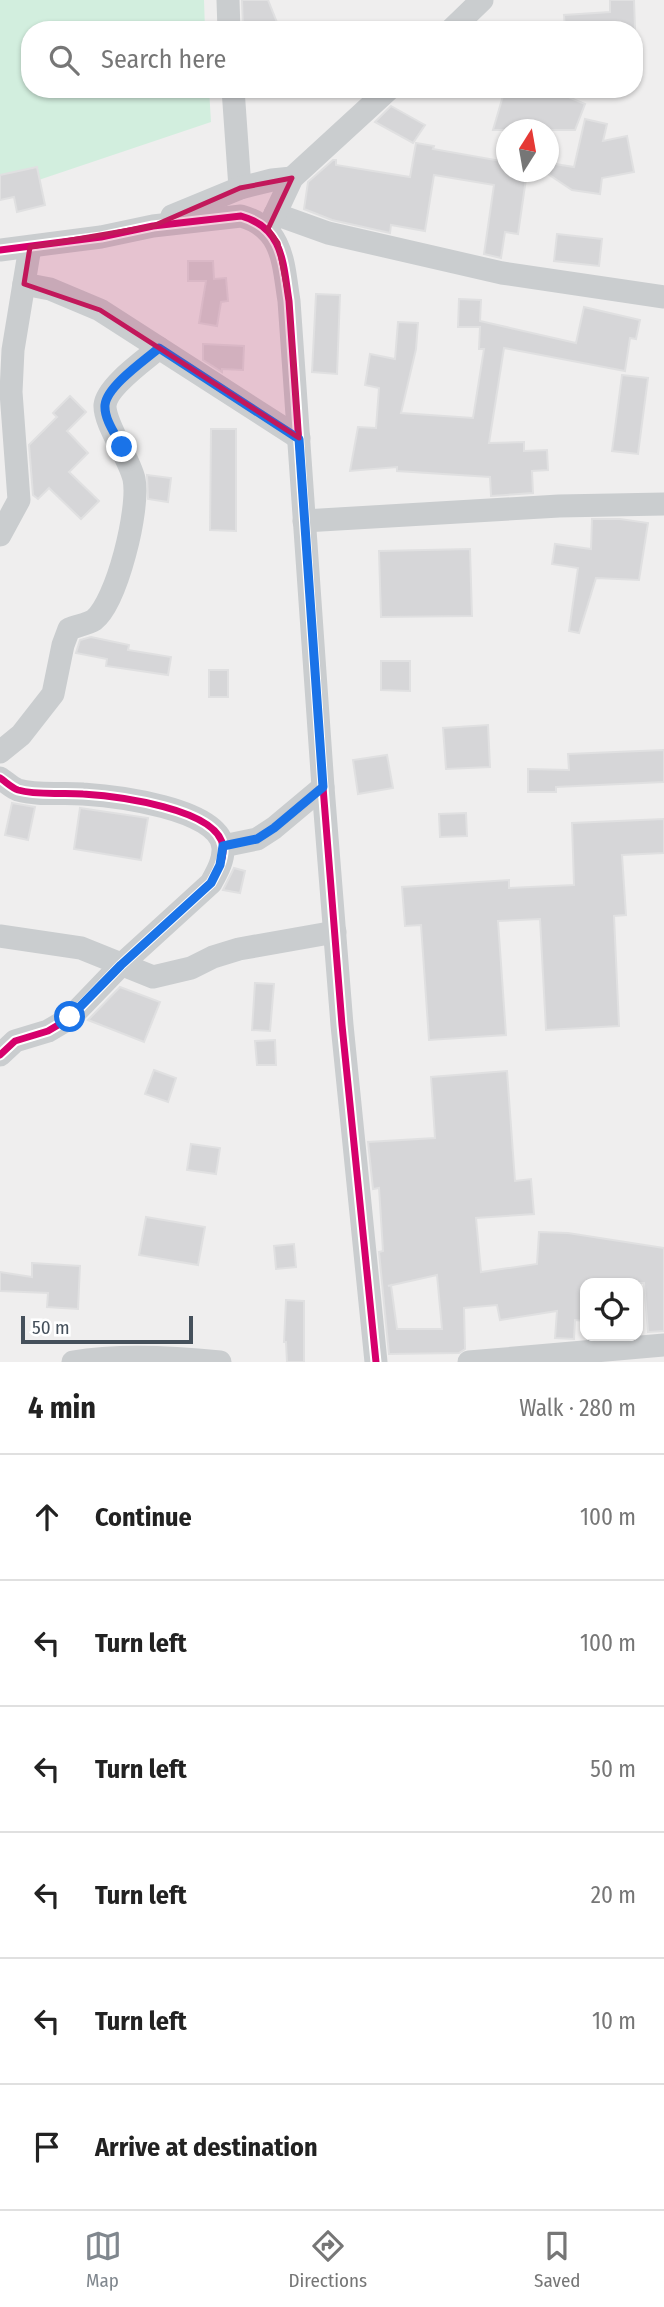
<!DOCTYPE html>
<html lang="en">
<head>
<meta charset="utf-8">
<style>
  :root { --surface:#fff; --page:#f6f6f6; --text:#222; --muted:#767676; --line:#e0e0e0; --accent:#80878e }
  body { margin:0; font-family:"Fira Sans Condensed",sans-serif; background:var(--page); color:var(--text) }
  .controls { position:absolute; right:21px; bottom:21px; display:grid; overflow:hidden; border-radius:14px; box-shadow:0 2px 5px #0004 }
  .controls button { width:63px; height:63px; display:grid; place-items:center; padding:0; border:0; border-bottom:2px solid var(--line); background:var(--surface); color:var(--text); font:35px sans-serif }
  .compass { position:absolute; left:496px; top:119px; width:63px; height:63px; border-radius:50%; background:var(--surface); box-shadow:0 2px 5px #0004; rotate:11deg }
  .scale { position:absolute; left:21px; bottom:18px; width:172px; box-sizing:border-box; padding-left:7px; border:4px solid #45505b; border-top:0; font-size:19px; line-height:24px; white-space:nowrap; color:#45505b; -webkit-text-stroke:5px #fff; paint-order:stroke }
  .stop { position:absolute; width:21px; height:21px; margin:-16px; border:5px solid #1a73e8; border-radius:50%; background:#fff }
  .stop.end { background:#1a73e8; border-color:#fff; box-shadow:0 2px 7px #0008 }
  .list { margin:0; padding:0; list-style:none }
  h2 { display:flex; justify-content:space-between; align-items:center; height:91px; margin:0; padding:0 28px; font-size:30px }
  h2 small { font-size:23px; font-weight:400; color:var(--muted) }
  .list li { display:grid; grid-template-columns:46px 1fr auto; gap:21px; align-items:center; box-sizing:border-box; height:126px; padding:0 28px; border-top:2px solid var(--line) }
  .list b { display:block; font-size:26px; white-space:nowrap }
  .list em { font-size:23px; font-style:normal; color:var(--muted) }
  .icon { flex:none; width:38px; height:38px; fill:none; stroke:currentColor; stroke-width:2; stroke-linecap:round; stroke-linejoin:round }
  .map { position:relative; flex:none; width:664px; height:1362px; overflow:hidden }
  .search { position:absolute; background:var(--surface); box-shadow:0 2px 5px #0004; left:21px; right:21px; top:21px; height:77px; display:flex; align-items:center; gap:18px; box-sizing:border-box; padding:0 24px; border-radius:28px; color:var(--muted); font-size:26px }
  .sheet { height:847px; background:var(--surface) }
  nav { display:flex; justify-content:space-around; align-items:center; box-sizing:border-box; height:98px; border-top:2px solid var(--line); background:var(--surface); font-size:19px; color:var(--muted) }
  nav a { display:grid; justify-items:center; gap:4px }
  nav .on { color:var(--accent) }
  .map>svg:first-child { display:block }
</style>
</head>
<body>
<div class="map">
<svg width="664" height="1362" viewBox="0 0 664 1362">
  <rect width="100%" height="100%" fill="#efeeee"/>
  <polygon fill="#d2eede" points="0,0 204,0 205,30 30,30 30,89 209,89 211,122 0,193"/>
  <g fill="#d6d6d8" stroke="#e0e0e1" stroke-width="2" fill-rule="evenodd">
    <polygon points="242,0 268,0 280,30 243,30"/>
    <polygon points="610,0 634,0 635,29 565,30 564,15 610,12"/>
    <polygon points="505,89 550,89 585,104 575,130 493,130"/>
    <polygon points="391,106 425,125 413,143 375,122"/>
    <polygon points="585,119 607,124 603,141 627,136 634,172 602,178 600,194 572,190 545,172 549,172 549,163 574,167"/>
    <polygon points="416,143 434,146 433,149 507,162 507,172 527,172 518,234 505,232 501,258 484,254 494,185 434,175 425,231 391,225 390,233 332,220 304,209 308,182 333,160 336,160 336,165 410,177"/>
    <polygon points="37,167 45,205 17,212 14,197 0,200 0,175"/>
    <polygon points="557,234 602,239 599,266 554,261"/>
    <polygon points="188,261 213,261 214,279 226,278 228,301 221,302 217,326 199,323 206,281 188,281"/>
    <polygon points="316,294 340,295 337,374 312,372"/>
    <polygon points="459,299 481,300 480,321 576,343 584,307 640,320 636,339 630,338 625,371 504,348 489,443 524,442 524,451 547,450 548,470 532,471 533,493 491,496 490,477 397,471 397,467 350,471 358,427 376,428 379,388 365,385 370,354 395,359 398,322 418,323 416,349 401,413 473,418 484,349 479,349 480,327 458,327"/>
    <polygon points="203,344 244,346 243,370 222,369 222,372 203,360"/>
    <polygon points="622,375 648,378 638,454 612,451"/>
    <polygon points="70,396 86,412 67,431 88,453 69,472 99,501 81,519 49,488 38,499 33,495 29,445 57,417 53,413"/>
    <polygon points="211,429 236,429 236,531 210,530"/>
    <polygon points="147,475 171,478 168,502 148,499"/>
    <polygon points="592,519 620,519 648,523 639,580 596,578 579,633 569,631 578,568 552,564 555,544 591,549"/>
    <polygon points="470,549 472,616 381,617 379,551"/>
    <polygon points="91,637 129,645 128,650 171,657 168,675 106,666 107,659 76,653 80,640"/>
    <polygon points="381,661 410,661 410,691 381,690"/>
    <rect x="209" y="670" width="19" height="27"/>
    <polygon points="488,725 490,767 446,769 443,728"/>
    <polygon points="664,750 664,782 556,787 556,792 528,792 528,769 569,770 568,754"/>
    <polygon points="387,755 393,788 358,794 353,760"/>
    <polygon points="12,803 35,807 28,840 5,835"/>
    <polygon points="80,808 148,818 141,860 74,849"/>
    <polygon points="466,813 467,836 440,837 439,814"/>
    <polygon points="664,819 664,853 622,855 626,915 614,916 619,1026 546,1030 540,919 498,921 506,1035 429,1040 421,925 405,926 402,887 509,880 509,888 574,885 572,823"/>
    <polygon points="234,868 245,871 240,893 223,890"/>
    <polygon points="255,983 274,984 270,1031 252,1030"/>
    <polygon points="120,987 160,1002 144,1042 88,1020"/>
    <polygon points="275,1040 276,1065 257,1065 255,1041"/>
    <polygon points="154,1070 176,1078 168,1102 145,1094"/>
    <path d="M507,1071L515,1181L531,1179L534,1214L476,1218L481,1272L537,1264L539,1232L568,1233L664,1248V1331L648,1332L644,1283H585V1321L575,1320L574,1339L555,1338L557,1311L500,1320L497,1305L464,1308L465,1349L459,1353L389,1354L379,1252L383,1251L379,1188L373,1189L368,1142L435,1138L431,1077ZM437,1275L442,1329H397L391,1285L388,1286Z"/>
    <polygon points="191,1144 220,1148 216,1174 187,1170"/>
    <polygon points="146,1217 205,1227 198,1265 139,1255"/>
    <polygon points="294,1244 296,1267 276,1269 274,1246"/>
    <polygon points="32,1263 80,1266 78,1309 47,1307 48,1293 0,1291 0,1272 32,1277"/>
    <polygon points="286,1300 304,1301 304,1362 287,1362 286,1342 284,1342"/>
  </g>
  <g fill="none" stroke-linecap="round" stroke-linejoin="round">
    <g stroke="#cacdcf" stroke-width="23">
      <polyline points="228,0 229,30"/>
      <polyline points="451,30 482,0"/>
      <polyline points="233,89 240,188"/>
      <polyline points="275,214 328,233 502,273 664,297"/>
      <polyline points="172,216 240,188 272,180 292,178"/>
      <polyline points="269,227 292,178 389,89"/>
      <path d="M0,250L101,237L153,226L241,216C284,228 283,264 289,301L323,787L342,1025L376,1362"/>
      <polyline points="24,284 50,289 100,310 299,438"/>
      <polyline points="304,521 559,506 664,504"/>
      <polyline points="0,535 19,500 11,392 13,350 30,247"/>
      <path d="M0,752L21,735L53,694L63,645L69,629C76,626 88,624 94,620C117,602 140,508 134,479C129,457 104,424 105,405C107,386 145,360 159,348"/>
      <path d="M0,778C6,782 12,788 18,790C39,796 62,792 83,794C114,796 219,808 223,847C224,860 217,872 211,883L121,965L70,1018L48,1031L15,1041L0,1055"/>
      <polyline points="223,846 257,839 274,828 323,787"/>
      <polyline points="0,936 81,948 153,977 191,968 213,957 239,949 335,932"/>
      <path d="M73,1362C120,1354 172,1357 220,1362"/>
      <polyline points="469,1362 664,1345"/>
    </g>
    <defs>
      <g id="cycleway">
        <path d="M0,250L101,237L153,226L241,216C284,228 283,264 289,301L323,787L342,1025L376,1362"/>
        <path d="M0,778C6,782 12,788 18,790C39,796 62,792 83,794C114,796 219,808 223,847C224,860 217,872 211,883L121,965L70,1018L48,1031L15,1041L0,1055"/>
      </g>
    </defs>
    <use href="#cycleway" stroke="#fff" stroke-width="11"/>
    <use href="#cycleway" stroke="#d6006c" stroke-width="7"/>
  </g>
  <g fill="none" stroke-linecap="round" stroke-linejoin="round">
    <path stroke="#1a73e8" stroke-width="9" d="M70,1017L121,965L211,883L220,865L223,846L257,839L274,828L323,787L299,439L159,348C145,360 107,386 105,405C104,419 115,434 122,447"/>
  </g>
  <path fill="#c2185b" fill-opacity="0.2" stroke="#c2185b" stroke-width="5" stroke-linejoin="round" d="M292,178L268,229L278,243L289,301L299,438L100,310L24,284L30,247L153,226L240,188Z"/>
</svg>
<div class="controls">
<button><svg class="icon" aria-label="locate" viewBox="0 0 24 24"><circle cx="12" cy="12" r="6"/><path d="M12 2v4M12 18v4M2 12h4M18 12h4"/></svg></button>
</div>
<svg class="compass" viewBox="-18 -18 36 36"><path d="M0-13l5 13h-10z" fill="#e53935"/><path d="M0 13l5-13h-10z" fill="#767676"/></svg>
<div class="scale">50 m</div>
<div class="stop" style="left:70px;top:1017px"></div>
<div class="stop end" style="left:122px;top:447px"></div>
<div class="search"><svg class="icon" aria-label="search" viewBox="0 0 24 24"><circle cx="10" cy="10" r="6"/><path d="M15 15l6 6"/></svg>Search here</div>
</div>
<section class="sheet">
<h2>4 min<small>Walk · 280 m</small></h2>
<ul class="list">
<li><svg class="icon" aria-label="ahead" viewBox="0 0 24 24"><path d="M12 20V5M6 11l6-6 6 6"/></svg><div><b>Continue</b></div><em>100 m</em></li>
<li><svg class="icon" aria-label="left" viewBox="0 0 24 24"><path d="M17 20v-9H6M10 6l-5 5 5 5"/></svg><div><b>Turn left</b></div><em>100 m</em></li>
<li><svg class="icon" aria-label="left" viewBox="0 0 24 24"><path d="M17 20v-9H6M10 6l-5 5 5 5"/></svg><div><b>Turn left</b></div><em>50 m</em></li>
<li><svg class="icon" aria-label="left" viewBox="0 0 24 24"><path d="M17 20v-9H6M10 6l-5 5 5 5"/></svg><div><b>Turn left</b></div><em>20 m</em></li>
<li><svg class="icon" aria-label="left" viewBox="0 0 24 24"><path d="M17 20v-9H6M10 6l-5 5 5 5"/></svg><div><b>Turn left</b></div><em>10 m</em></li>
<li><svg class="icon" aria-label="arrive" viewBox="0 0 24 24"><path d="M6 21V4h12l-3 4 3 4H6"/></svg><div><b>Arrive at destination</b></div></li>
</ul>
</section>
<nav>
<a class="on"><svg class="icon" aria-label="map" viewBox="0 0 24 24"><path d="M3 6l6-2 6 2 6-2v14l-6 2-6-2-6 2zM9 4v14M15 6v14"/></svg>Map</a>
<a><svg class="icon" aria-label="directions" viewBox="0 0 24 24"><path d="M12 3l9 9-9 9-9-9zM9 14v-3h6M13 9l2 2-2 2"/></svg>Directions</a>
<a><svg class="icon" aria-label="saved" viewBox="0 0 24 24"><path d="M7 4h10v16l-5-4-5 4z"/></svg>Saved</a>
</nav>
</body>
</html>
